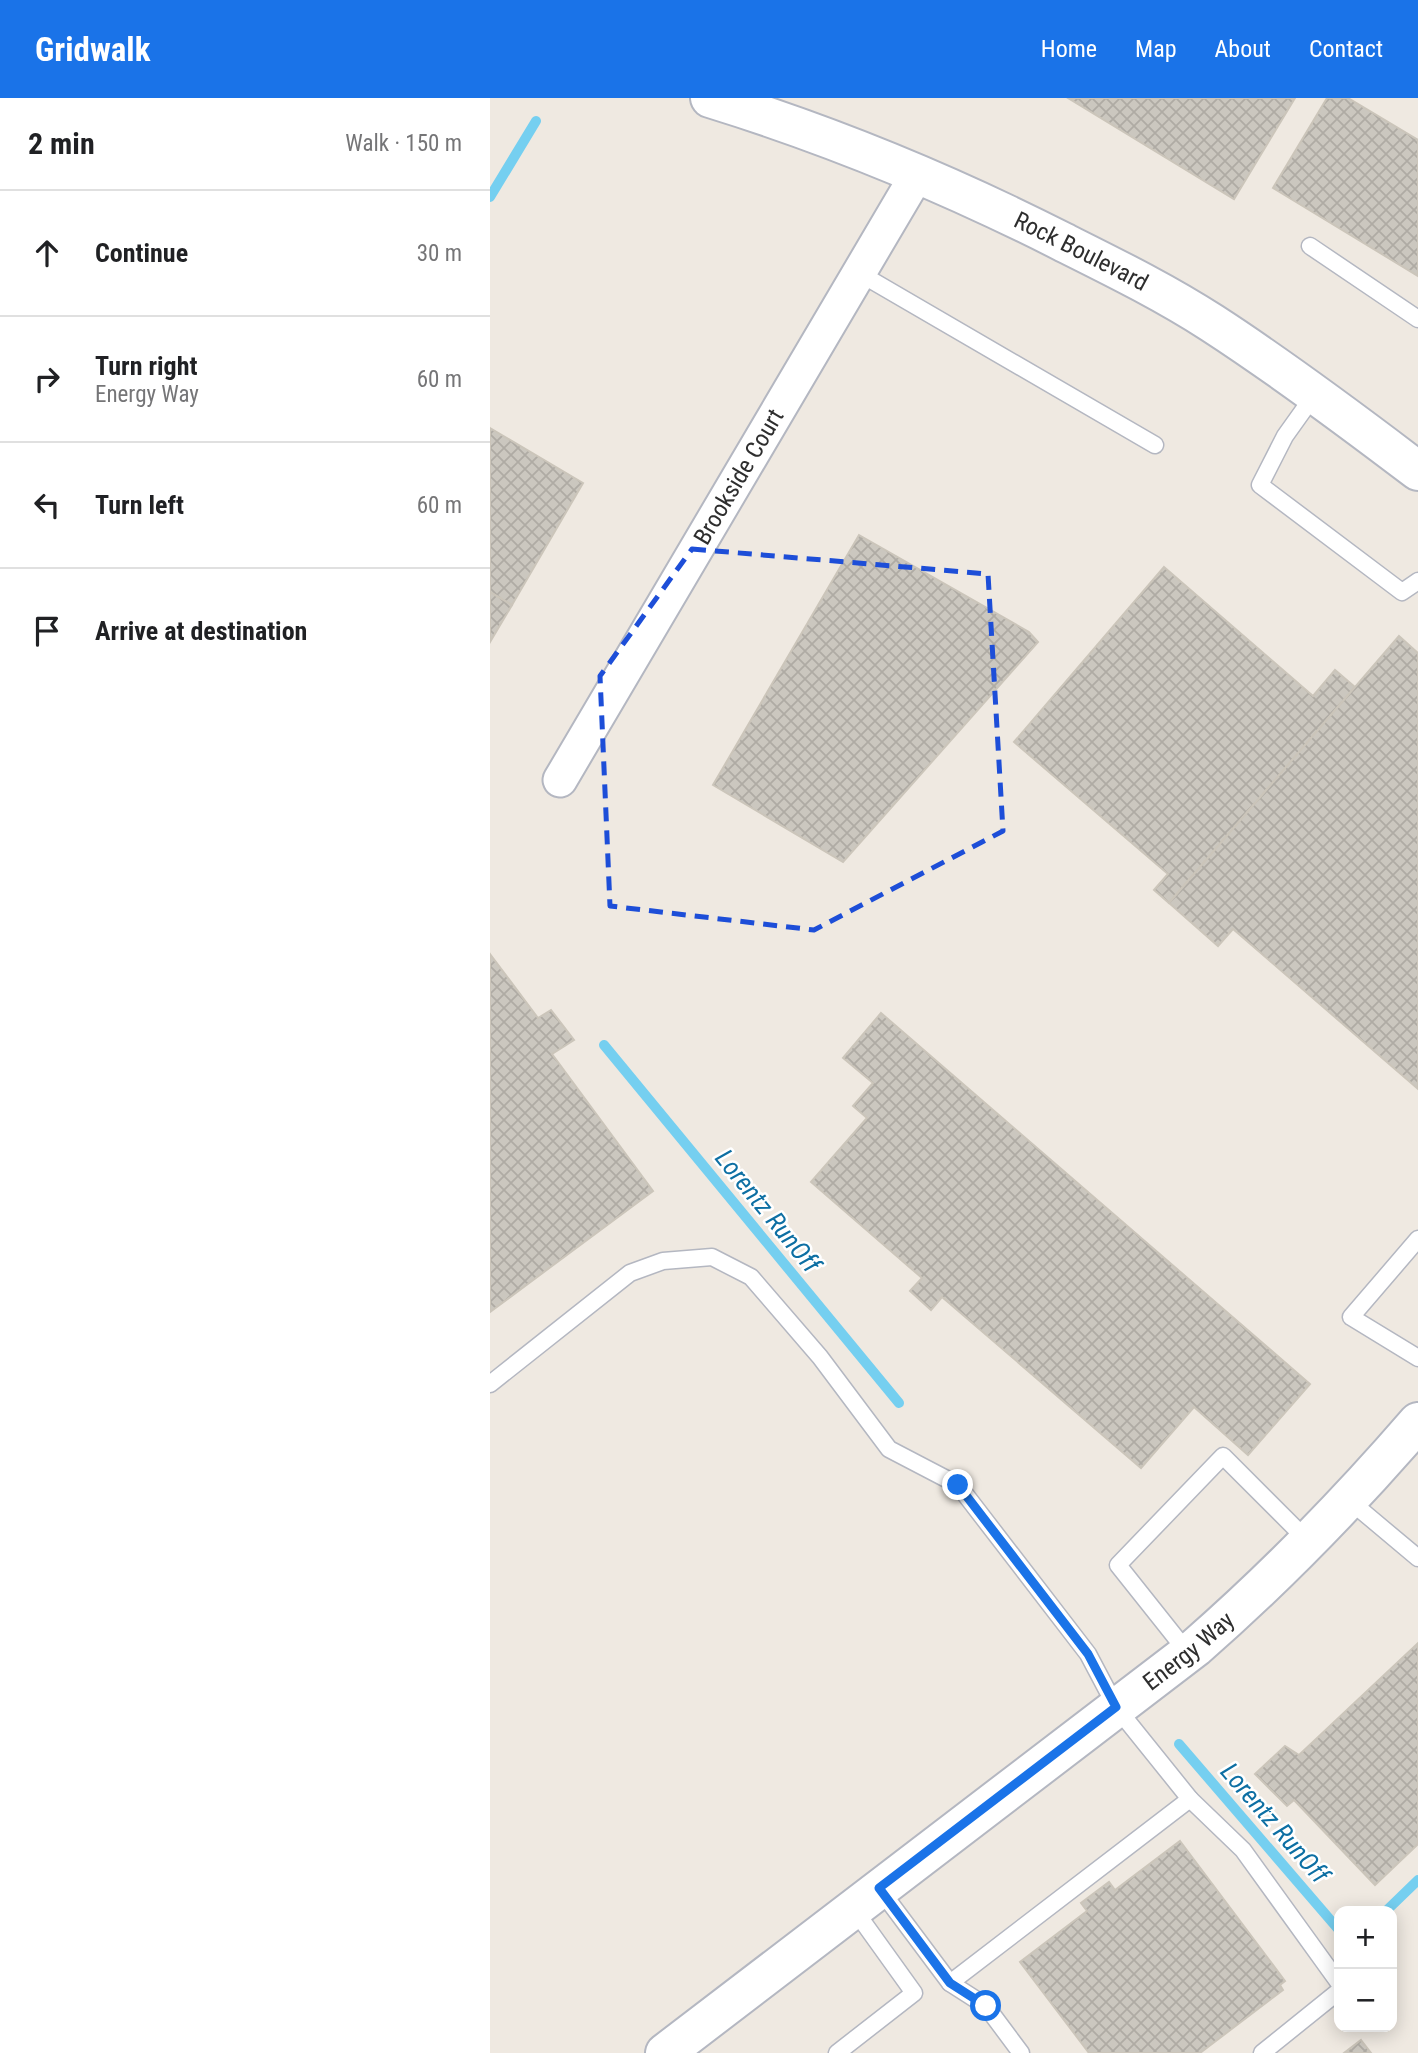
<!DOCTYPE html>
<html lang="en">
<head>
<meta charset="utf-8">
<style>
  :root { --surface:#fff; --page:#f2f2f2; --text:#202124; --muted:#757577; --line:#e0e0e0; --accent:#1a73e8 }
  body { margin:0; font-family:"Roboto Condensed",sans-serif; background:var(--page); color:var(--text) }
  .controls { position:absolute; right:21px; bottom:21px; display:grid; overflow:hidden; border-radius:14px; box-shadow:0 4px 18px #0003 }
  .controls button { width:63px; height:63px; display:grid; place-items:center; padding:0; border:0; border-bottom:2px solid var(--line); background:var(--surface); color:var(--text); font:35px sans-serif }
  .stop { position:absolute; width:21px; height:21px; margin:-16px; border:5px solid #1a73e8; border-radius:50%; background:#fff }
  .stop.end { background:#1a73e8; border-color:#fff; box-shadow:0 2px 7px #0008 }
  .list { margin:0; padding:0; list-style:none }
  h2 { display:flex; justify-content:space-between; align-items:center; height:91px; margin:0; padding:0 28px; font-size:30px }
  h2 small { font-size:23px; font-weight:400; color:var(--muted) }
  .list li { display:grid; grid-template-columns:46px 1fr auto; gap:21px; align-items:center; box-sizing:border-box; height:126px; padding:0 28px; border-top:2px solid var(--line) }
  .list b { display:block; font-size:26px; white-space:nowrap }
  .list p { margin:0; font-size:23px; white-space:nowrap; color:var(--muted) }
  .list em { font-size:23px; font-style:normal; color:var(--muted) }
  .icon { flex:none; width:38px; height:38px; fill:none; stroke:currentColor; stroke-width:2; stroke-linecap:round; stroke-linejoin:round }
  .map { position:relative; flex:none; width:928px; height:1955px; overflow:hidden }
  header { display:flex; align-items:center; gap:42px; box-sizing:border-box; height:98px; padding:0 35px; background:var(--accent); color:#fff }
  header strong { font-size:33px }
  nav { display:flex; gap:38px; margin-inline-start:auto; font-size:24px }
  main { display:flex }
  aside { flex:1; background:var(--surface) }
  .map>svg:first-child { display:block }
</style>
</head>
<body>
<header>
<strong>Gridwalk</strong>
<nav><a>Home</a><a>Map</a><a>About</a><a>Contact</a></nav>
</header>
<main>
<aside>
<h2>2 min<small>Walk · 150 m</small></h2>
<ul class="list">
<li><svg class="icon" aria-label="ahead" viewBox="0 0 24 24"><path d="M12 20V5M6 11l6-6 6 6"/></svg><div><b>Continue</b></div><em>30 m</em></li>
<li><svg class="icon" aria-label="right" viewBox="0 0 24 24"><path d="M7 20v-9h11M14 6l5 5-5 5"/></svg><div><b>Turn right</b><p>Energy Way</p></div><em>60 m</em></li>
<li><svg class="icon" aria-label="left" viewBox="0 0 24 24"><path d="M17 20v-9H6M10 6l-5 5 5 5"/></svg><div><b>Turn left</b></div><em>60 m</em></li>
<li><svg class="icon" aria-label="arrive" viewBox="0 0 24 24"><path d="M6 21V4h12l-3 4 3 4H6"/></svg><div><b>Arrive at destination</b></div></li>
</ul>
</aside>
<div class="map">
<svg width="928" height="1955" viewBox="0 0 928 1955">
  <defs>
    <pattern id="building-cross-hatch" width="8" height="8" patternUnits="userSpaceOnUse" patternTransform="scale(1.75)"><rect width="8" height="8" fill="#cbc7bf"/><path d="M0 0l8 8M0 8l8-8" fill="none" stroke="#afaba4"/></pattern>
  </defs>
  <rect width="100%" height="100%" fill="#efe9e1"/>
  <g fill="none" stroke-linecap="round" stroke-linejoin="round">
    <g stroke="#75cff0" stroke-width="10">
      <polyline points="0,99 46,23"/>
      <polyline points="114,947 409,1305"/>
      <polyline points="689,1646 849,1832"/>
      <polyline points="896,1813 928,1782"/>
    </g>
  </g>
  <g fill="url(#building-cross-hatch)" stroke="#cbc5ba" stroke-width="2">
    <polygon points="578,0 805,0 744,101"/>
    <polygon points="837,0 858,0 928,42 928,178 783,90"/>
    <polygon points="0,330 93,385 22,507 0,494"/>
    <polygon points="369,437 539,534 548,544 353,764 223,687"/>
    <polygon points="674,469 823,598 845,572 865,589 679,805 664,792 678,776 524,644"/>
    <polygon points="0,494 22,507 0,544"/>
    <polygon points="909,538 928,555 928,991 743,831 728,848 679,805"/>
    <polygon points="0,856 48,920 61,912 84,942 62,956 163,1093 0,1214"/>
    <polygon points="391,915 820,1286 758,1357 704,1309 651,1370 452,1199 441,1212 420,1193 432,1180 321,1084 377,1020 363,1008 383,985 353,960"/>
    <polygon points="928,1545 928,1746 885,1787 804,1702 797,1708 765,1676 795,1648 809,1657"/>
    <polygon points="690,1743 795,1883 790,1887 793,1892 710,1955 599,1955 530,1864 597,1813 591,1805 619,1784 625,1792"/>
    <polygon points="871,1942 881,1955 854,1955"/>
  </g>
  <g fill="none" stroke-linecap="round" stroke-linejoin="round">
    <defs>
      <g id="service">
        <polyline points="820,148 928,221"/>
        <polyline points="369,175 665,347"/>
        <polyline points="825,296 795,338 770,387 912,494 928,483"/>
        <polyline points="928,1141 861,1219 928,1260"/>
        <polyline points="0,1286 140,1175 173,1163 222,1159 261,1179 330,1259 399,1351 468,1387 598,1556 626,1609 700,1701 460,1885"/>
        <polyline points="860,1403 928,1460"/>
        <polyline points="698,1555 628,1467 733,1358 818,1443"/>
        <polyline points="700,1701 753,1752 849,1885"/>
        <polyline points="389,1790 460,1885 496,1908 531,1955"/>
        <polyline points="347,1955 424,1895 363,1810"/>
        <polyline points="772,1955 849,1893"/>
      </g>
      <g id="minor">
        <path id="s1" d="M70,682L428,75"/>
      </g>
      <g id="tertiary">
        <path id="s2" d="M175,1955L706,1549C786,1479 858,1405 928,1324"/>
      </g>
      <g id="secondary">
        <path id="s3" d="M220,0C343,38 459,86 573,144C623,169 674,194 722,225C793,271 861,322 928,373"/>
      </g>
    </defs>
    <use href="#service" stroke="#b4b7c1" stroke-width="19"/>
    <use href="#minor" stroke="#b4b7c1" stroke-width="37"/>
    <use href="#tertiary" stroke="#b4b7c1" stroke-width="42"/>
    <use href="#secondary" stroke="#b4b7c1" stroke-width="42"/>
    <use href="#service" stroke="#fff" stroke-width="16"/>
    <use href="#minor" stroke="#fff" stroke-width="33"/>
    <use href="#tertiary" stroke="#fff" stroke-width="38"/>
    <use href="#secondary" stroke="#fff" stroke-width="38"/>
  </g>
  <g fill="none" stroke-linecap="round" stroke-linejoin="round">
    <polyline stroke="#1a73e8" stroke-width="9" points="468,1387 598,1556 626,1609 389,1790 460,1885 496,1908"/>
  </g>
  <path fill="none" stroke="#1d4ed8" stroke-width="5" stroke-dasharray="14 9" stroke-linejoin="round" d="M202,451L498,476L513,733L324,832L120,808L110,578Z"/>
  <g text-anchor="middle" stroke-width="5" stroke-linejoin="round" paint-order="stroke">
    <g font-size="24" fill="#2e2e2e" stroke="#fff">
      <text dy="8" stroke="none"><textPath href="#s3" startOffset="402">Rock Boulevard</textPath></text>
      <text dy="8" stroke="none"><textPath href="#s1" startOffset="352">Brookside Court</textPath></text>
      <text dy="8" stroke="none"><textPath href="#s2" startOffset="660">Energy Way</textPath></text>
    </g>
    <g font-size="26" font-style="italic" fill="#0d6fa3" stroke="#fff">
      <text transform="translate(278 1113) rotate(51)" y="9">Lorentz RunOff</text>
      <text transform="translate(785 1725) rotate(49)" y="9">Lorentz RunOff</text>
    </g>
  </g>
</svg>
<div class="controls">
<button>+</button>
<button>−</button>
</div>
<div class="stop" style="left:496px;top:1908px"></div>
<div class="stop end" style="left:468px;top:1387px"></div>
</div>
</main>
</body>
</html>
